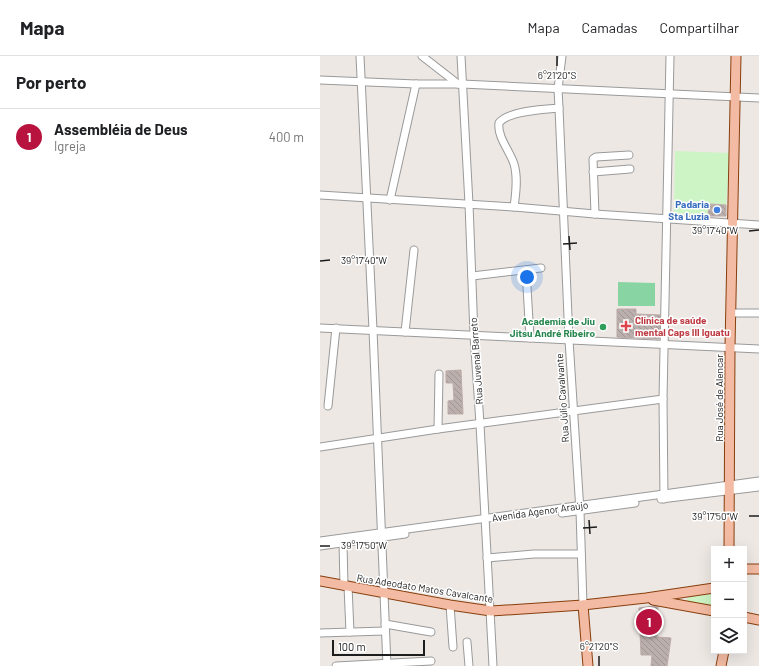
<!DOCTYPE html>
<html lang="pt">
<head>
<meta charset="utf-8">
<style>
  :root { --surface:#fff; --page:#f6f6f6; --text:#202124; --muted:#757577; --line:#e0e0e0; --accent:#b8123e }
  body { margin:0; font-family:Barlow,sans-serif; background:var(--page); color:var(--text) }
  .controls { position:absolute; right:12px; bottom:12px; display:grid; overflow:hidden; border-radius:0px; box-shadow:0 4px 16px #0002 }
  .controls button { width:36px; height:36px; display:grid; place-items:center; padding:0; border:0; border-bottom:1px solid var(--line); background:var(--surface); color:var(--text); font:20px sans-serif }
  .scale { position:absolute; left:12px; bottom:10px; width:93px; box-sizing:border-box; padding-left:4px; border:2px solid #1d1d1d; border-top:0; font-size:11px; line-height:14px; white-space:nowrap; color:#1d1d1d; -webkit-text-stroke:3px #fff; paint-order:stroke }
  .you { position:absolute; left:207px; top:221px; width:14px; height:14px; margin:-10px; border:3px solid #fff; border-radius:50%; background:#1a73e8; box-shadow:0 0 0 6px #1a73e833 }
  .badge { display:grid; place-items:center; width:26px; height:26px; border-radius:50%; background:var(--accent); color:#fff; font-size:13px; font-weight:700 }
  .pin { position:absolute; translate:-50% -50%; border:2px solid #fff; box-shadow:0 1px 4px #0006 }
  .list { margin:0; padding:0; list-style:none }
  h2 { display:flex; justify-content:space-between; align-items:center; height:52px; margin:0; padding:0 16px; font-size:17px }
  h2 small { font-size:13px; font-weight:400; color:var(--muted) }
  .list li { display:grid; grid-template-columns:26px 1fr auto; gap:12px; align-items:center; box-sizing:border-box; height:56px; padding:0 16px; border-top:1px solid var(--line) }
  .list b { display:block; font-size:15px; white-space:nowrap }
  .list p { margin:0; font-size:13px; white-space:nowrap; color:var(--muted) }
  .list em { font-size:13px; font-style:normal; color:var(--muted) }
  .icon { flex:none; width:22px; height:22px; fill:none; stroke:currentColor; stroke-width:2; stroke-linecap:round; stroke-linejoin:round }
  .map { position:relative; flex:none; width:439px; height:610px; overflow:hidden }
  header { display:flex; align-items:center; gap:24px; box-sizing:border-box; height:56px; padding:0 20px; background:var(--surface); border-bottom:1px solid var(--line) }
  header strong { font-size:19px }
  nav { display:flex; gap:22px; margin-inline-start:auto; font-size:14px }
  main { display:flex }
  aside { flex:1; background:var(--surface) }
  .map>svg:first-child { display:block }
</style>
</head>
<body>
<header>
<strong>Mapa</strong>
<nav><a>Mapa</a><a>Camadas</a><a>Compartilhar</a></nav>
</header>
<main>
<aside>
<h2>Por perto<small></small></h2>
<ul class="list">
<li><span class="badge">1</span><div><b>Assembléia de Deus</b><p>Igreja</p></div><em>400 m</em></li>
</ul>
</aside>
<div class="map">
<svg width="439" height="610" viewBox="0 0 439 610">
  <defs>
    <pattern id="building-back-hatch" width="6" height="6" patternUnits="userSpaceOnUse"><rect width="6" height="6" fill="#baafad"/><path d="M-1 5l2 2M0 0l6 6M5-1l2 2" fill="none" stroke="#9f9694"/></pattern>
  </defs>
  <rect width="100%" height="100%" fill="#ede8e4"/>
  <g fill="#cdf4c4">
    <polygon points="355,95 410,97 406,149 389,148 388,160 354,157"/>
    <polygon points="394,537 394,551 368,546 367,543 368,541"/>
  </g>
  <polygon fill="#88d5a3" points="298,226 335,227 335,250 298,250"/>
  <g fill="url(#building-back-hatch)" stroke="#bdaba7">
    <polygon points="389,148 406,149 406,160 388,160"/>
    <polygon points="297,253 316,253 316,258 340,259 339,283 297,281"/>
    <polygon points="141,314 143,358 128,358 128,345 134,344 133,327 126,327 126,315"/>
    <polygon points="334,550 338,551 337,581 351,582 347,610 331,610 332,599 321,599 319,552"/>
  </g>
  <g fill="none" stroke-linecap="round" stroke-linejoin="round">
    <defs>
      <g id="minor">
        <polyline points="40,0 53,274 67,610"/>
        <polyline points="102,0 138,28"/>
        <polyline points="141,0 149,148 154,279 160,368 173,610"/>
        <polyline points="242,0 238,33 239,52 249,284 260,455 263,549"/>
        <polyline points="0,24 96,28 142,28 439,42"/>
        <polyline points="273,116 310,113"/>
        <polyline points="0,139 194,151 275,158 439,169"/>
        <polyline points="70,144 96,28"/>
        <path d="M194,151C196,137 198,121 194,108C190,95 177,81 179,67C187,55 225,53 239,52"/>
        <polyline points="275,158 273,103 276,101 309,99"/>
        <polyline points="206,214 210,282"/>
        <polyline points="152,220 221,212"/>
        <polyline points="411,257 439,257"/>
        <polyline points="0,272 439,293"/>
        <polyline points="85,276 94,194"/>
        <polyline points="8,350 16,272"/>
        <polyline points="118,373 119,318"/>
        <polyline points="0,391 118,373 343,343"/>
        <polyline points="341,443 439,431"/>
        <polyline points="344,443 343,343 350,0"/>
        <polyline points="242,457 315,447"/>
        <polyline points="0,485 439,425"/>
        <polyline points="23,487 24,530"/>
        <polyline points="0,490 85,478"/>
        <polyline points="167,502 214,498 261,498"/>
        <polyline points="28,530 30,576"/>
        <polyline points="130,549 133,591"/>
        <polyline points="65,568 111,576"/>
        <polyline points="0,577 65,575"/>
        <polyline points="147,586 149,610"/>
        <polyline points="16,610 111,605"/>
      </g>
      <g id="major">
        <polyline points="409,493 410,291 416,0"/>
        <polyline points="424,513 439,513"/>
        <polyline points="0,525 130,549 171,555 263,549 326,542 394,532"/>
        <polyline points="333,544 394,555"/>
        <polyline points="263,549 268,610"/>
        <polyline points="424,561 439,564"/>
        <polyline points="401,610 404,595"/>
      </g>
    </defs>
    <use href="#minor" stroke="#9a9a9a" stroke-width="9"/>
    <use href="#major" stroke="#883f0e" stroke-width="11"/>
    <use href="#minor" stroke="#fff" stroke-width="7"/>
    <use href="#major" stroke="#f3bba3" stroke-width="9"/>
  </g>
  <path fill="none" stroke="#1d1d1d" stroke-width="1.5" d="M237,0V10M429,175L439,174M249,180L250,194M243,188L257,187M0,205L10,204M429,460H439M269,464L270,478M263,472L277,471M0,490H10M279,600V610"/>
  <circle fill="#3f7fe0" stroke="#fff" stroke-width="1.5" cx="397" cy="154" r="4"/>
  <path fill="#e0444e" stroke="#fff" stroke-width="1.5" d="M304 264h4v4h4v4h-4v4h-4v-4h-4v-4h4z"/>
  <circle fill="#2e9e5b" stroke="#fff" stroke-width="1.5" cx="283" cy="271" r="4"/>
  <g text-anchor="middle" stroke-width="3" stroke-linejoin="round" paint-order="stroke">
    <g font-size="10" font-weight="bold" fill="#366cbe" stroke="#fff" text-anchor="end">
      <text x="389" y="152">Padaria<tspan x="389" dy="12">Sta Luzia</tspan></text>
    </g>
    <g font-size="10" font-weight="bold" fill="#be3a42" stroke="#fff" text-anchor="start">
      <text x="315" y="268">Clínica de saúde<tspan x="315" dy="12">mental Caps III Iguatu</tspan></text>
    </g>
    <g font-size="10" font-weight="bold" fill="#27864d" stroke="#fff" text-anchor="end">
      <text x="275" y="269">Academia de Jiu<tspan x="275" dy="12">Jitsu André Ribeiro</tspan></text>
    </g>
    <g font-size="10" fill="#1d1d1d" stroke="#fff">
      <text transform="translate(156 305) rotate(-94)" y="4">Rua Juvenal Barreto</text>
      <text transform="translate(242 342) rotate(-94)" y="4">Rua Júlio Cavalvante</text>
      <text transform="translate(399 342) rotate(-90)" y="4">Rua José de Alencar</text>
      <text transform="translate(220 455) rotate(-8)" y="4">Avenida Agenor Araújo</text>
      <text transform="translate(105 532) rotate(9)" y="4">Rua Adeodato Matos Cavalcante</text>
    </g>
  </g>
  <g font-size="10" text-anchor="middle" fill="#1d1d1d" stroke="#fff" stroke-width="3" stroke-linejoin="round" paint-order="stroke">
    <text x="237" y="23">6°21'20"S</text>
    <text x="395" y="178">39°17'40"W</text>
    <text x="44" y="208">39°17'40"W</text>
    <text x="395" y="464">39°17'50"W</text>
    <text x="44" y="493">39°17'50"W</text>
    <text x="279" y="594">6°21'20"S</text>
  </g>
</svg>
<div class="controls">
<button>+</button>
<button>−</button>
<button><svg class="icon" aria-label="layers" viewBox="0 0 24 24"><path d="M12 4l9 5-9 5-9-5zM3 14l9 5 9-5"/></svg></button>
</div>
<div class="scale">100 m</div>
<div class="you"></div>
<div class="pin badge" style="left:329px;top:566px">1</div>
</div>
</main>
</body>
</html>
